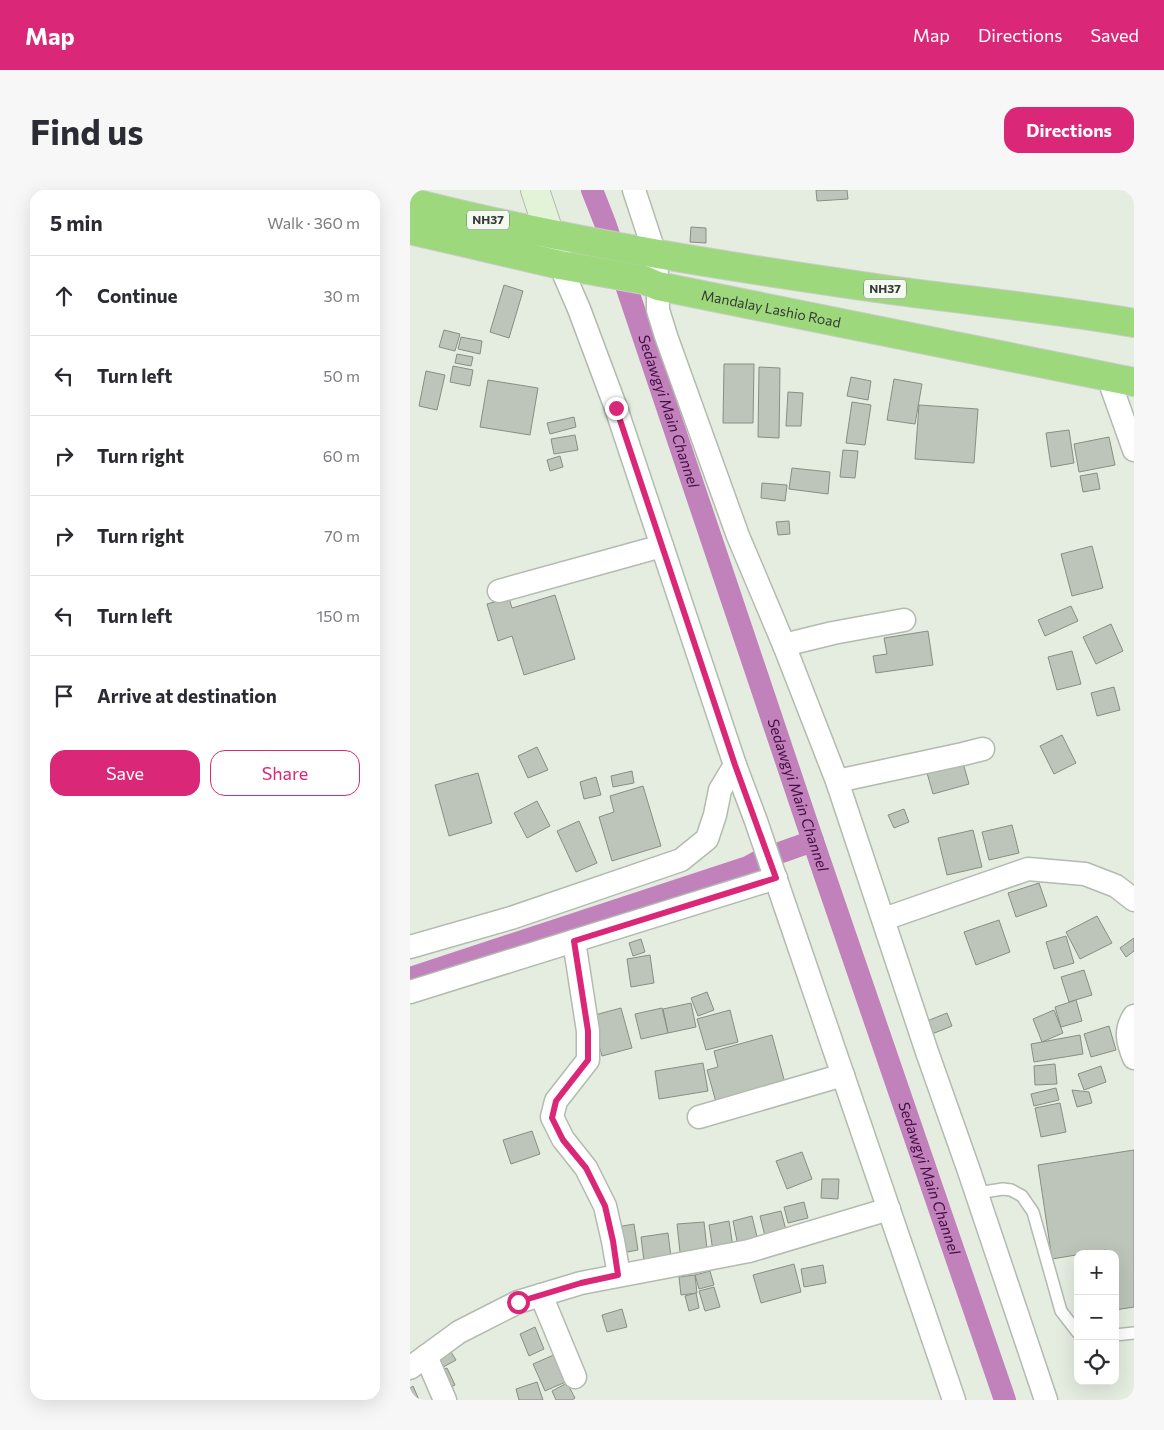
<!DOCTYPE html>
<html lang="en">
<head>
<meta charset="utf-8">
<style>
  :root { --surface:#fff; --page:#f7f7f7; --text:#2b2b33; --muted:#7c7c81; --line:#e1e1e2; --accent:#db2777 }
  body { margin:0; font-family:Commissioner,sans-serif; background:var(--page); color:var(--text) }
  .controls { position:absolute; right:15px; bottom:15px; display:grid; overflow:hidden; border-radius:10px; box-shadow:0 5px 20px #0002 }
  .controls button { width:45px; height:45px; display:grid; place-items:center; padding:0; border:0; border-bottom:1px solid var(--line); background:var(--surface); color:var(--text); font:25px sans-serif }
  .stop { position:absolute; width:15px; height:15px; margin:-11px; border:4px solid #db2777; border-radius:50%; background:#fff }
  .stop.end { background:#db2777; border-color:#fff; box-shadow:0 1px 5px #0008 }
  .list { margin:0; padding:0; list-style:none }
  h2 { display:flex; justify-content:space-between; align-items:center; height:65px; margin:0; padding:0 20px; font-size:21px }
  h2 small { font-size:16px; font-weight:400; color:var(--muted) }
  .list li { display:grid; grid-template-columns:32px 1fr auto; gap:15px; align-items:center; box-sizing:border-box; height:80px; padding:0 20px; border-top:1px solid var(--line) }
  .list b { display:block; font-size:19px; white-space:nowrap }
  .list em { font-size:16px; font-style:normal; color:var(--muted) }
  .actions { display:flex; gap:10px; padding:15px 20px }
  .actions a { flex:1; padding:11px 0; border:1px solid var(--accent); border-radius:15px; text-align:center; font-size:18px; color:var(--accent) }
  .actions .main { background:var(--accent); color:#fff }
  .icon { flex:none; width:28px; height:28px; fill:none; stroke:currentColor; stroke-width:2; stroke-linecap:round; stroke-linejoin:round }
  .map { position:relative; flex:none; width:724px; height:1210px; overflow:hidden; border-radius:15px }
  header { display:flex; align-items:center; gap:30px; box-sizing:border-box; height:70px; padding:0 25px; background:var(--accent); color:#fff }
  header strong { font-size:24px }
  nav { display:flex; gap:28px; margin-inline-start:auto; font-size:18px }
  .intro { display:flex; align-items:center; justify-content:space-between; box-sizing:border-box; height:120px; padding:0 30px }
  h1 { margin:0; font-size:35px }
  .button { padding:12px 22px; border-radius:15px; background:var(--accent); color:#fff; font-size:18px; font-weight:700 }
  main { display:flex; gap:30px; padding:0 30px }
  aside { flex:1; background:var(--surface); border-radius:15px; box-shadow:0 5px 20px #0002 }
  .map>svg:first-child { display:block }
</style>
</head>
<body>
<header>
<strong>Map</strong>
<nav><a>Map</a><a>Directions</a><a>Saved</a></nav>
</header>
<div class="intro"><h1>Find us</h1><a class="button">Directions</a></div>
<main>
<aside>
<h2>5 min<small>Walk · 360 m</small></h2>
<ul class="list">
<li><svg class="icon" aria-label="ahead" viewBox="0 0 24 24"><path d="M12 20V5M6 11l6-6 6 6"/></svg><div><b>Continue</b></div><em>30 m</em></li>
<li><svg class="icon" aria-label="left" viewBox="0 0 24 24"><path d="M17 20v-9H6M10 6l-5 5 5 5"/></svg><div><b>Turn left</b></div><em>50 m</em></li>
<li><svg class="icon" aria-label="right" viewBox="0 0 24 24"><path d="M7 20v-9h11M14 6l5 5-5 5"/></svg><div><b>Turn right</b></div><em>60 m</em></li>
<li><svg class="icon" aria-label="right" viewBox="0 0 24 24"><path d="M7 20v-9h11M14 6l5 5-5 5"/></svg><div><b>Turn right</b></div><em>70 m</em></li>
<li><svg class="icon" aria-label="left" viewBox="0 0 24 24"><path d="M17 20v-9H6M10 6l-5 5 5 5"/></svg><div><b>Turn left</b></div><em>150 m</em></li>
<li><svg class="icon" aria-label="arrive" viewBox="0 0 24 24"><path d="M6 21V4h12l-3 4 3 4H6"/></svg><div><b>Arrive at destination</b></div></li>
</ul>
<div class="actions"><a class="main">Save</a><a>Share</a></div>
</aside>
<div class="map">
<svg width="724" height="1210" viewBox="0 0 724 1210">
  <rect width="100%" height="100%" fill="#e5ede1"/>
  <g fill="none" stroke-linecap="round" stroke-linejoin="round">
    <g stroke="#c182bc" stroke-width="22">
      <path id="s1" d="M182,0L195,33L403,651L595,1210"/>
      <polyline points="372,662 403,651"/>
      <polyline points="0,788 338,677 351,670"/>
    </g>
  </g>
  <g fill="#bdc4b9" stroke="#878e83">
    <polygon points="406,0 437,0 438,9 407,11"/>
    <polygon points="281,37 296,38 296,53 280,52"/>
    <polygon points="94,95 113,101 99,148 80,142"/>
    <polygon points="34,140 50,144 45,161 29,157"/>
    <polygon points="51,147 72,151 70,164 48,159"/>
    <polygon points="47,164 63,167 61,176 45,173"/>
    <polygon points="314,174 344,174 343,233 313,233"/>
    <polygon points="43,176 63,180 60,196 40,192"/>
    <polygon points="349,177 370,178 369,248 348,247"/>
    <polygon points="16,181 35,185 27,220 9,216"/>
    <polygon points="441,187 461,191 458,210 437,206"/>
    <polygon points="484,189 512,194 505,234 477,230"/>
    <polygon points="78,190 128,198 120,245 70,237"/>
    <polygon points="378,202 393,203 391,236 376,236"/>
    <polygon points="442,212 461,215 455,255 436,253"/>
    <polygon points="509,215 568,219 564,273 505,269"/>
    <polygon points="164,227 166,237 140,244 137,233"/>
    <polygon points="659,240 664,273 641,277 636,243"/>
    <polygon points="165,245 168,260 144,264 141,249"/>
    <polygon points="699,247 705,275 669,282 664,254"/>
    <polygon points="433,260 448,261 445,288 430,287"/>
    <polygon points="150,266 153,277 140,281 137,270"/>
    <polygon points="382,278 420,282 418,304 379,299"/>
    <polygon points="687,283 690,299 673,302 670,286"/>
    <polygon points="352,293 377,295 375,311 351,308"/>
    <polygon points="379,331 380,344 368,345 366,332"/>
    <polygon points="682,356 693,398 662,406 651,364"/>
    <polygon points="145,405 165,469 114,485 102,446 88,451 77,414 99,408 102,418"/>
    <polygon points="661,416 668,431 635,446 628,430"/>
    <polygon points="701,434 713,461 686,474 673,447"/>
    <polygon points="518,441 523,475 466,483 463,466 477,464 474,448"/>
    <polygon points="662,461 671,494 647,500 638,467"/>
    <polygon points="704,497 710,520 687,526 681,503"/>
    <polygon points="652,545 666,573 644,584 630,556"/>
    <polygon points="127,557 138,580 118,588 108,566"/>
    <polygon points="551,566 559,594 523,604 515,576"/>
    <polygon points="222,581 224,593 203,597 201,586"/>
    <polygon points="68,583 82,633 39,646 25,595"/>
    <polygon points="186,587 191,605 174,609 170,592"/>
    <polygon points="233,596 251,656 202,671 189,627 204,622 200,606"/>
    <polygon points="127,611 140,636 117,648 104,623"/>
    <polygon points="494,619 499,632 484,638 478,625"/>
    <polygon points="169,631 187,673 166,682 147,641"/>
    <polygon points="602,635 609,663 579,670 572,642"/>
    <polygon points="563,640 572,677 537,685 528,648"/>
    <polygon points="629,693 637,716 606,727 598,703"/>
    <polygon points="687,726 702,753 670,769 656,742"/>
    <polygon points="589,730 600,762 566,775 554,742"/>
    <polygon points="656,746 664,773 644,779 636,752"/>
    <polygon points="724,748 724,761 716,767 710,758"/>
    <polygon points="231,749 235,762 223,766 219,753"/>
    <polygon points="240,765 244,793 221,797 217,769"/>
    <polygon points="674,780 682,805 659,812 651,787"/>
    <polygon points="297,802 304,820 288,826 281,808"/>
    <polygon points="666,810 672,831 651,837 645,817"/>
    <polygon points="281,813 286,837 258,843 253,819"/>
    <polygon points="211,818 222,858 192,866 181,826"/>
    <polygon points="252,818 258,843 231,849 225,824"/>
    <polygon points="320,820 328,852 296,860 287,829"/>
    <polygon points="644,820 653,843 632,852 623,829"/>
    <polygon points="537,823 542,836 522,844 517,831"/>
    <polygon points="699,836 706,860 681,867 674,844"/>
    <polygon points="362,845 375,893 306,912 297,880 308,877 304,861"/>
    <polygon points="670,845 673,864 624,872 621,854"/>
    <polygon points="293,873 298,901 249,909 245,881"/>
    <polygon points="645,874 647,894 625,895 624,876"/>
    <polygon points="691,876 696,892 674,900 668,884"/>
    <polygon points="646,898 649,910 624,916 621,904"/>
    <polygon points="662,900 679,902 682,913 667,917"/>
    <polygon points="650,913 656,942 631,947 625,918"/>
    <polygon points="122,941 130,964 101,974 93,950"/>
    <polygon points="724,960 724,1117 705,1120 705,1064 697,1064 696,1060 642,1069 628,975"/>
    <polygon points="392,962 402,989 377,999 366,971"/>
    <polygon points="412,989 429,989 428,1009 411,1008"/>
    <polygon points="394,1012 398,1028 378,1033 374,1017"/>
    <polygon points="371,1021 376,1040 355,1046 350,1026"/>
    <polygon points="342,1026 348,1051 328,1056 323,1031"/>
    <polygon points="319,1031 323,1057 303,1061 299,1035"/>
    <polygon points="294,1032 297,1059 270,1062 267,1034"/>
    <polygon points="224,1034 228,1060 212,1063 207,1037"/>
    <polygon points="258,1043 261,1067 234,1071 231,1047"/>
    <polygon points="384,1074 391,1102 351,1113 343,1085"/>
    <polygon points="413,1075 416,1093 394,1097 391,1079"/>
    <polygon points="300,1081 304,1095 289,1099 285,1085"/>
    <polygon points="285,1085 287,1103 271,1105 269,1087"/>
    <polygon points="304,1097 310,1117 295,1121 289,1101"/>
    <polygon points="286,1103 289,1118 279,1121 275,1106"/>
    <polygon points="212,1119 217,1137 197,1142 192,1125"/>
    <polygon points="125,1137 134,1159 119,1166 110,1144"/>
    <polygon points="41,1162 46,1170 26,1181 21,1173"/>
    <polygon points="146,1164 158,1191 135,1201 123,1174"/>
    <polygon points="37,1178 45,1195 35,1200 27,1182"/>
    <polygon points="127,1192 133,1210 109,1210 106,1199"/>
    <polygon points="157,1193 165,1208 162,1210 146,1210 142,1201"/>
    <polygon points="3,1196 9,1210 0,1210 0,1198"/>
  </g>
  <g fill="none" stroke-linecap="round" stroke-linejoin="round">
    <defs>
      <g id="lane">
        <polyline points="567,1003 593,999 601,1000 612,1006 623,1022 651,1121 668,1143"/>
        <polyline points="705,1145 724,1143"/>
      </g>
      <g id="street">
        <polyline points="224,0 245,64 248,96 248,120 256,146 328,346 374,455 427,591 517,862 558,978 636,1210"/>
        <polyline points="150,75 169,119 206,218 325,575 346,631 544,1210"/>
        <polyline points="698,187 724,260"/>
        <polyline points="89,401 252,356"/>
        <polyline points="374,455 423,443 494,430"/>
        <polyline points="427,591 553,564 573,559"/>
        <polyline points="474,729 618,679 675,684 706,696 724,710"/>
        <polyline points="164,751 178,841 178,870 146,911 142,927 153,949 176,978 195,1016 203,1051 209,1085"/>
        <polyline points="0,757 101,728 271,670 297,649 305,625 310,600 325,575"/>
        <polyline points="0,802 366,688"/>
        <path d="M724,826C714,841 718,853 724,868"/>
        <polyline points="289,927 433,885"/>
        <polyline points="131,1105 165,1187"/>
        <polyline points="16,1166 35,1210"/>
        <polyline points="0,1178 49,1142 108,1112 171,1093 339,1061 479,1019"/>
      </g>
      <polyline id="secondary" points="125,0 150,75"/>
      <g id="highway">
        <path d="M0,12C158,52 319,77 480,100C561,111 643,119 724,133"/>
        <path id="s2" d="M0,40L150,75L234,90L248,96L724,192"/>
      </g>
    </defs>
    <use href="#lane" stroke="#b3baaf" stroke-width="14"/>
    <use href="#street" stroke="#b3baaf" stroke-width="25"/>
    <use href="#secondary" stroke="#b3baaf" stroke-width="30"/>
    <use href="#highway" stroke="#cbcccb" stroke-width="30"/>
    <use href="#lane" stroke="#fff" stroke-width="11"/>
    <use href="#street" stroke="#fff" stroke-width="22"/>
    <use href="#secondary" stroke="#e2f3d8" stroke-width="28"/>
    <use href="#highway" stroke="#9dd87c" stroke-width="28"/>
  </g>
  <g fill="none" stroke-linecap="round" stroke-linejoin="round">
    <polyline stroke="#db2777" stroke-width="6" points="108,1112 171,1093 208,1085 203,1051 195,1016 176,978 153,950 142,928 146,911 178,870 178,841 164,751 366,688 325,575 206,218"/>
  </g>
  <g text-anchor="middle" stroke-width="4" stroke-linejoin="round" paint-order="stroke">
    <g fill="#f2faef" stroke="#6f746e" stroke-width="1">
      <rect x="57" y="20.5" width="42" height="19" rx="4"/>
      <rect x="454" y="89.5" width="42" height="19" rx="4"/>
    </g>
    <g font-size="12" font-weight="bold" fill="#373a36">
      <text x="78" y="34">NH37</text>
      <text x="475" y="103">NH37</text>
    </g>
    <g font-size="14" fill="#373a36" stroke="#f2faef">
      <text dy="5" stroke="none"><textPath href="#s2" startOffset="370">Mandalay Lashio Road</textPath></text>
    </g>
    <g font-size="15" font-style="italic" fill="#450d43" stroke="#f2faef">
      <text dy="5" stroke="none"><textPath href="#s1" startOffset="234">Sedawgyi Main Channel</textPath></text>
      <text dy="5" stroke="none"><textPath href="#s1" startOffset="639">Sedawgyi Main Channel</textPath></text>
      <text dy="5" stroke="none"><textPath href="#s1" startOffset="1044">Sedawgyi Main Channel</textPath></text>
    </g>
  </g>
</svg>
<div class="controls">
<button>+</button>
<button>−</button>
<button><svg class="icon" aria-label="locate" viewBox="0 0 24 24"><circle cx="12" cy="12" r="6"/><path d="M12 2v4M12 18v4M2 12h4M18 12h4"/></svg></button>
</div>
<div class="stop" style="left:108px;top:1112px"></div>
<div class="stop end" style="left:206px;top:218px"></div>
</div>
</main>
</body>
</html>
